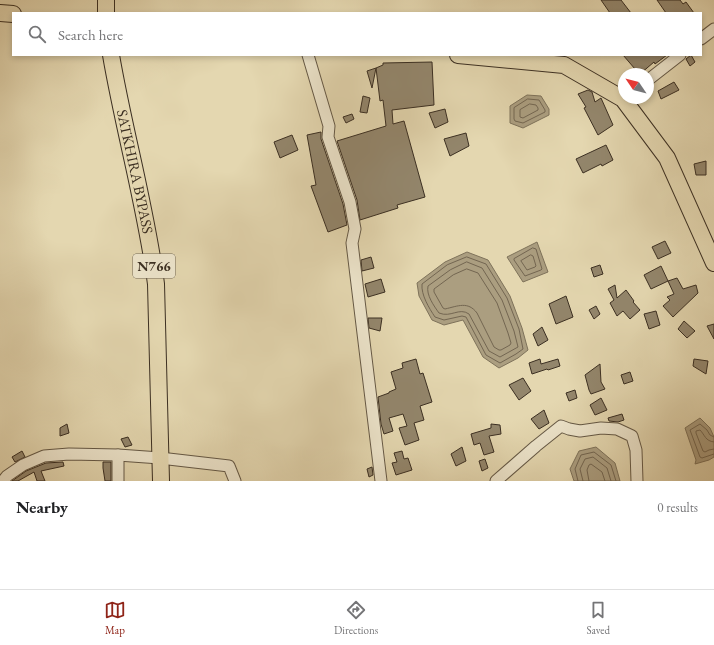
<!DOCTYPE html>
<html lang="en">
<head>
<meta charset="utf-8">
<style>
  :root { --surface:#fff; --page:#f2f2f2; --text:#202124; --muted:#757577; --line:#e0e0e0; --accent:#8f2418 }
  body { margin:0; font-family:"EB Garamond",serif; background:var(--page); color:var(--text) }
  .compass { position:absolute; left:618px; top:68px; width:36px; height:36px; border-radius:50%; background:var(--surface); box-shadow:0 2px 6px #0003; rotate:305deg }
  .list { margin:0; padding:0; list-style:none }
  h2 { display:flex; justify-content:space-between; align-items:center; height:52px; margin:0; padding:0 16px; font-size:17px }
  h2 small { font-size:13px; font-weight:400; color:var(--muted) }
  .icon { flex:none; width:22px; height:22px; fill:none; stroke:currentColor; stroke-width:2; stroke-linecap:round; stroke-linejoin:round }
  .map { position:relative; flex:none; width:714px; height:481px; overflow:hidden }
  .search { position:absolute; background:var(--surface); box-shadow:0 2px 6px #0003; left:12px; right:12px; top:12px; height:44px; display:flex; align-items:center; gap:10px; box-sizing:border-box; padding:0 14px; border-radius:0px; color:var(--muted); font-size:15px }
  .sheet { height:108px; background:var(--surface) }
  nav { display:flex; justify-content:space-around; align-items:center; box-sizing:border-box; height:56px; border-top:1px solid var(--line); background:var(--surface); font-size:11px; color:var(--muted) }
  nav a { display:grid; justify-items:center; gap:2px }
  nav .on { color:var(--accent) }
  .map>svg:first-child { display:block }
</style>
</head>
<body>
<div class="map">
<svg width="714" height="481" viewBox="0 0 714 481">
  <rect width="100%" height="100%" fill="#e4d7b0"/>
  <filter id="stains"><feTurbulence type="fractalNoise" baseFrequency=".005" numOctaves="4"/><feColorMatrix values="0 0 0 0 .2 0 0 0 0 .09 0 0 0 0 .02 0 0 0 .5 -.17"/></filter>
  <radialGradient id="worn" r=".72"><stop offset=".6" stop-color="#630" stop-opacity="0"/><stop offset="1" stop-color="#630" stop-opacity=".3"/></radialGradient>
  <g fill="#ab9e80" stroke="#7e725a">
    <polygon points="527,95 541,96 549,109 549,115 523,128 510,123 510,106"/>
    <polygon points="537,242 548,272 523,282 507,257"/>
    <polygon points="467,252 488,260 510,296 522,328 528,350 518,358 499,368 483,357 463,320 444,325 432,320 419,296 417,283 445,262"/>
    <polygon points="700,418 710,428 714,437 714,457 709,460 695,464 696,460 685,428"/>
    <polygon points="596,447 615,463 620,481 574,481 570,469 579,451"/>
  </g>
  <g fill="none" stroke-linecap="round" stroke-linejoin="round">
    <g stroke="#736651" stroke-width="1">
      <polygon points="528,99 539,100 545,110 545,112 523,123 515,121 514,119 514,108"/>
      <polygon points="530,104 536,105 538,108 538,110 523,118 520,117 520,110"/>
      <polygon points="533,248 536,249 542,269 541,270 525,276 514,260 514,259"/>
      <polygon points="531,255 533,256 536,266 535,267 527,270 521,261"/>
      <path d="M467,257L486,264L507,298L519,329L523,349L516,354L500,363L486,355L466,317L462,316L444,320L435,317C429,308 421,295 422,284L447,265Z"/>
      <path d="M467,262L482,268L502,300L514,331L518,347L500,357L489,351L469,314C459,307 451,318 439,313C434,306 426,295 428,286L450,270Z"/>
      <path d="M467,269L478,273L497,303L508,333L511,343L510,345L501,350H499L494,347L477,313C468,301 458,306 445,309L443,308L434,292V289L453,275Z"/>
      <polyline points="714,437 710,435 707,430 700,424 690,430 700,457 702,458 714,454"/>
      <path d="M714,442C705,441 705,435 700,430L696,431V433L703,451L705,452L709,450L714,449"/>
      <polyline points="578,481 575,469 581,455 594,452 611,465 616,481"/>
      <polyline points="583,481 580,469 585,459 593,457 607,468 611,481"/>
      <polyline points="589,481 587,470 589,465 591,464 602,472 605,481"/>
    </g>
  </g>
  <g fill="#93866c" stroke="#3b2f22">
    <polygon points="601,0 621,0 631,13 610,13"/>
    <polygon points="657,0 680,0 683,4 686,2 694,13 666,13"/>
    <polygon points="623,55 667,55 655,64 654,62 640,74 629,74 635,69"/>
    <polygon points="691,55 695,62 690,66 686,59"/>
    <polygon points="432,62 434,105 392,110 393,124 404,121 425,197 397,205 398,208 360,220 357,200 337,141 386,126 383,100 380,101 376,68 383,65 383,63"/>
    <polygon points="376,68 372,88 367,71"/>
    <polygon points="674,82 679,90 661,99 658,91"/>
    <polygon points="588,90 592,92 595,102 601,98 613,125 598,135 584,108 586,107 578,94"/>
    <polygon points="363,96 370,98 367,113 360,112"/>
    <polygon points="445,109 448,122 435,128 429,113"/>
    <polygon points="352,114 354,119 346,123 343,117"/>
    <polygon points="321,132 321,139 343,204 347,225 328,232 311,186 316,185 307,135"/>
    <polygon points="466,133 469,146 450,156 444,139"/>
    <polygon points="292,135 298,150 280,158 274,142"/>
    <polygon points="606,145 613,160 602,166 601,164 583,173 576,159"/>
    <polygon points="706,161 706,175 696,175 694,164"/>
    <polygon points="665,241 671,253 658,259 652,247"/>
    <polygon points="371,257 374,268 362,271 361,260"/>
    <polygon points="600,265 603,274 594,277 591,268"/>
    <polygon points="661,266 668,281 651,289 644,275"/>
    <polygon points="677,278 683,289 696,285 698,293 673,317 663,306 670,300 667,297 674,294 668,281"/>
    <polygon points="381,279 385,292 368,297 365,284"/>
    <polygon points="615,285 617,298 626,290 634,301 633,302 640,310 630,319 623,311 617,316 610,303 614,300 608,289"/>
    <polygon points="566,296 573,317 556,324 549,304"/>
    <polygon points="596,306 600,314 594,319 589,310"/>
    <polygon points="656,311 660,325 649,329 644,314"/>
    <polygon points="368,318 382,318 380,331 369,328"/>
    <polygon points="684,321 695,331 687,338 678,329"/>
    <polygon points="714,324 714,339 707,326"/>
    <polygon points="542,327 548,340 538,346 533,334"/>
    <polygon points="416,359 420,374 423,373 432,402 420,406 424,420 414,423 419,440 405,445 399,428 407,426 403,414 389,418 393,431 384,434 381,424 378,397 389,393 389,392 396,389 391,372 403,368 402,363"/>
    <polygon points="540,359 541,364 558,359 560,366 548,370 547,369 532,374 529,363"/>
    <polygon points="694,359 708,361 706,374 693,366"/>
    <polygon points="600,364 601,382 605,389 591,394 589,390 585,375"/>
    <polygon points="630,372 633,381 624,384 621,375"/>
    <polygon points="523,378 531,391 519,400 509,385"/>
    <polygon points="575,390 577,398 569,401 566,393"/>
    <polygon points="601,398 607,410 595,415 590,405"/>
    <polygon points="544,410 549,423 539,429 531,419"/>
    <polygon points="622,414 624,420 618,422 609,421 608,418"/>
    <polygon points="67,424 69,433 60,436 60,428"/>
    <polygon points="491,424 500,425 501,434 489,436 494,452 484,455 480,443 474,445 471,434 491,428"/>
    <polygon points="128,437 132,445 125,447 121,439"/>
    <polygon points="462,447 466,461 456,466 451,454"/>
    <polygon points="22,451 25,457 15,462 12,457"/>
    <polygon points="402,451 404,459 408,458 412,470 396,475 392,463 397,462 394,453"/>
    <polygon points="485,459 488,468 482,471 479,461"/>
    <polygon points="63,462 64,466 41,471 45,481 37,481 34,472 18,481 12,481 26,471 46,463"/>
    <polygon points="103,462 111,462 111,481 105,481 103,468"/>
    <polygon points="372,467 373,475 369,477 367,469"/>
  </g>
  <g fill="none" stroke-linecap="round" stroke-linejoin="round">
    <defs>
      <g id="minor">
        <polyline points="701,39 714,29"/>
        <polyline points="308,55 329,126 328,137 350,202 355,229 352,243 381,481"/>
        <polyline points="648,80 680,55"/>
        <polyline points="118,455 118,481"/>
        <polyline points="3,481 7,476 23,465 44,456 69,454 118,455 160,458 229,466 235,481"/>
        <polyline points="496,481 536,446 561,426 569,429 580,431 601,428 617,429 632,436 636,450 637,481"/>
      </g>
      <g id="highway">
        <polyline points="0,13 13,14"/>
        <polyline points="106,13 106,0"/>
        <path id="s1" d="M111,55C124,131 146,207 156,284L161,481"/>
        <polyline points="458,55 564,65 623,99 667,158 714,263"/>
      </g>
    </defs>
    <use href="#minor" stroke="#655946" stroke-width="13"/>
    <use href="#highway" stroke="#3b2f22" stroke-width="18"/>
    <use href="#minor" stroke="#ede5cc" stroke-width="11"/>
    <use href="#highway" stroke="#e4d7b0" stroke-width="16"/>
  </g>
  <g text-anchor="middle" stroke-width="3" stroke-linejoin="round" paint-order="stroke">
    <rect fill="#ede5cc" stroke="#706655" stroke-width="1" x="133" y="254" width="42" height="24" rx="3"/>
    <g font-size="14" font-weight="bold" fill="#3b2f22">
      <text x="154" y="271">N766</text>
    </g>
    <g font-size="15" fill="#3b2f22" stroke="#ede5cc">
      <text dy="5" stroke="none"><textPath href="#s1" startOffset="119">SATKHIRA BYPASS</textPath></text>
    </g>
  </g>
  <rect width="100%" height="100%" filter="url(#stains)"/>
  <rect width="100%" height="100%" fill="url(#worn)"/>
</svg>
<svg class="compass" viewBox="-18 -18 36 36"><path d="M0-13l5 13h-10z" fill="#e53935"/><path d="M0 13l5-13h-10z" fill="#757577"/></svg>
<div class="search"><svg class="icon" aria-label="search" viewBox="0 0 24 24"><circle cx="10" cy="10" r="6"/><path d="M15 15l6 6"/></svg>Search here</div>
</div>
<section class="sheet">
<h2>Nearby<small>0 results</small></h2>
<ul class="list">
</ul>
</section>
<nav>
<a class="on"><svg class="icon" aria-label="map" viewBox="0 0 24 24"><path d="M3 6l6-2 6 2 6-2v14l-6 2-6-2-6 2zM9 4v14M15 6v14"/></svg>Map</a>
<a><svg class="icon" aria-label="directions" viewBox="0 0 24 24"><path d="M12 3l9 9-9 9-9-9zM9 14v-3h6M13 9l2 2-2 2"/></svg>Directions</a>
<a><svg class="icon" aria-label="saved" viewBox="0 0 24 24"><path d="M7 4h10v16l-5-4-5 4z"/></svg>Saved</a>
</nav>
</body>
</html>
